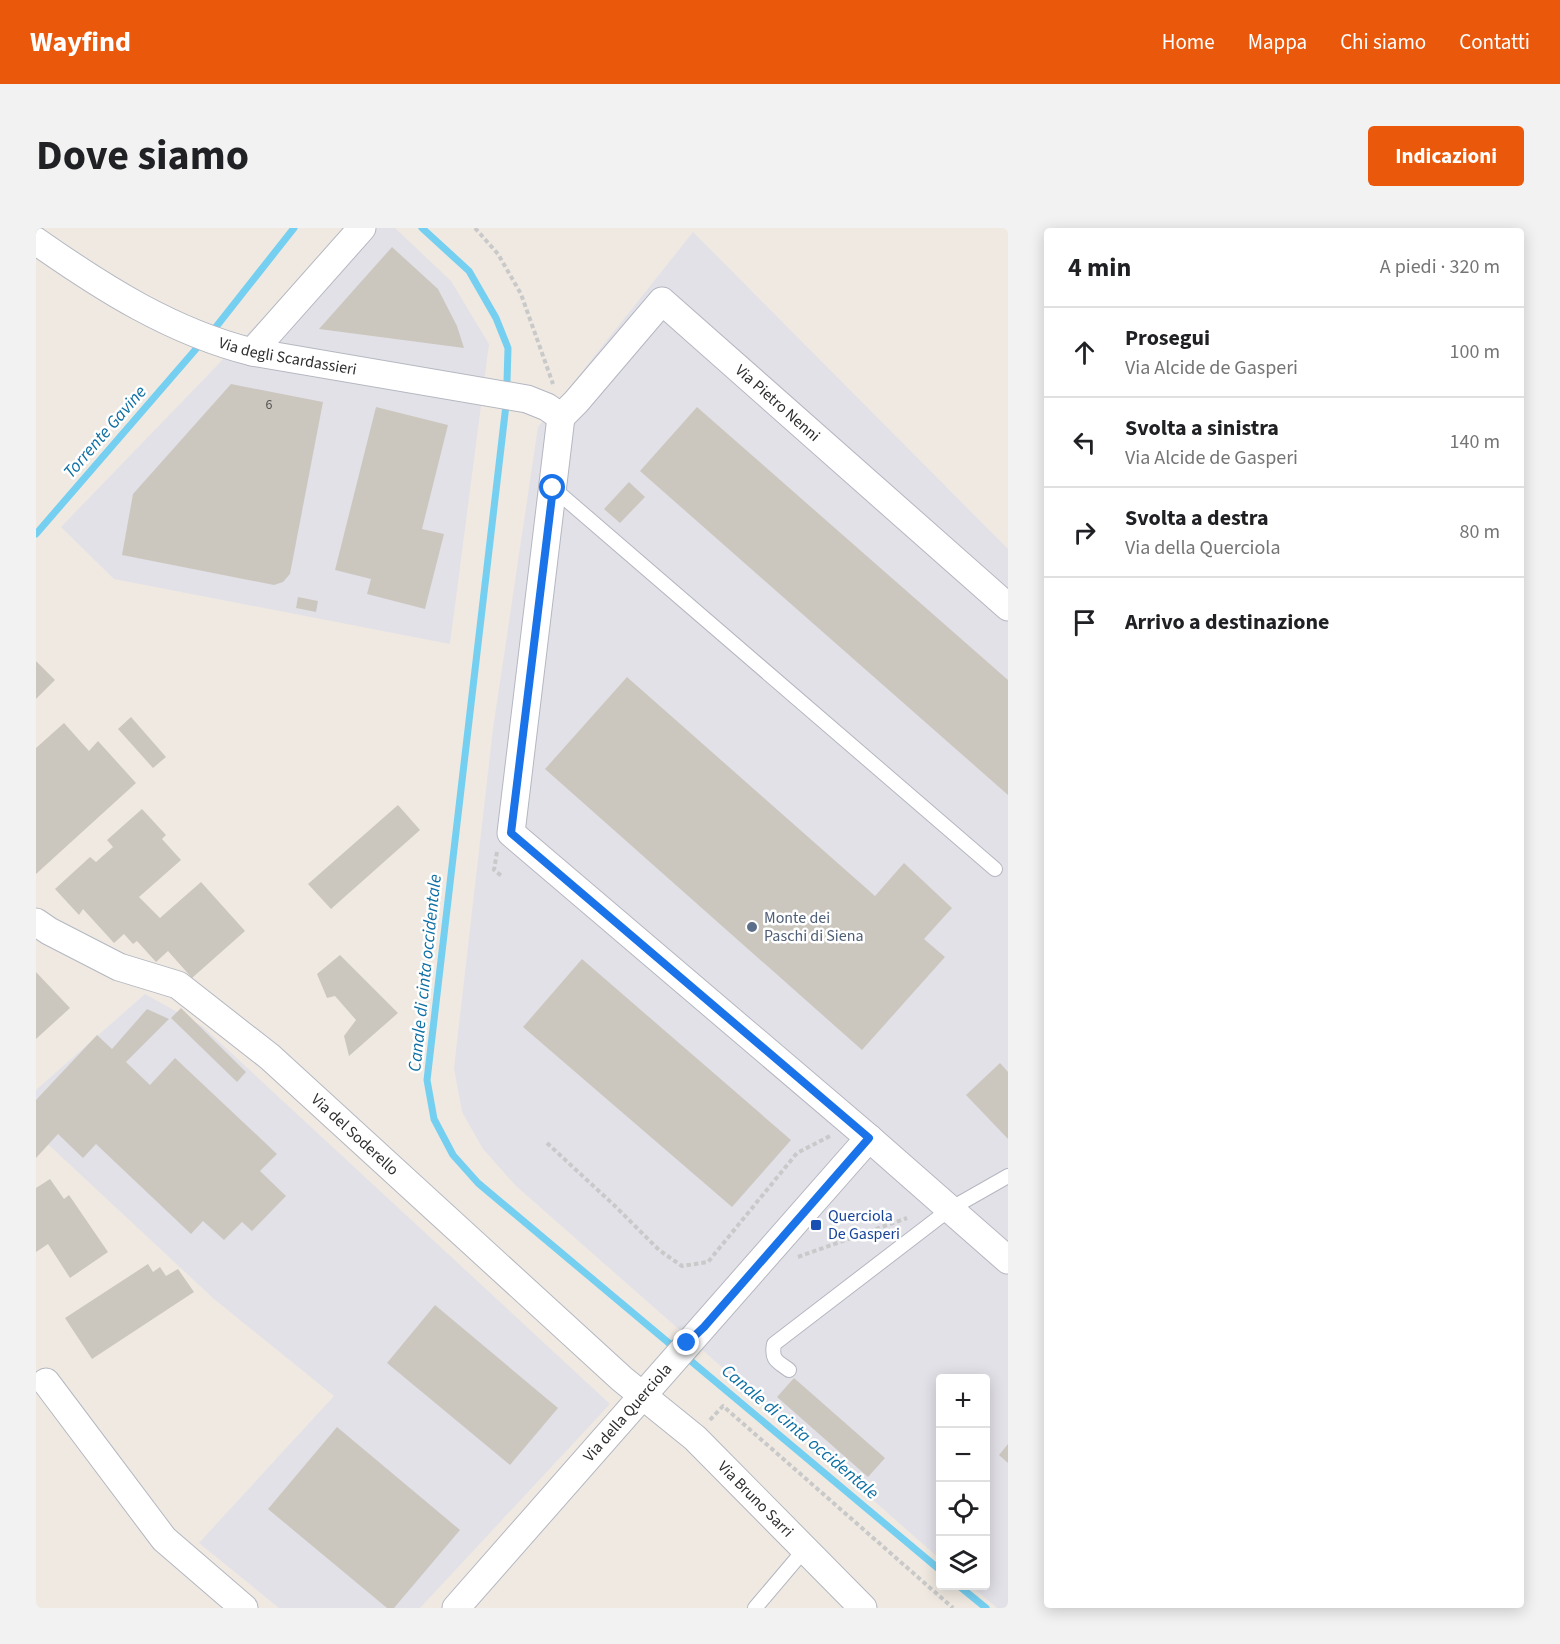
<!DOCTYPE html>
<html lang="it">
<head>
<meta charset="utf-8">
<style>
	body { margin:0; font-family:"Source Sans 3",sans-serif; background:#f2f2f2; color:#202124 }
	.controls { position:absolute; right:18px; bottom:18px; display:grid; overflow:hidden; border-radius:6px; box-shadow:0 3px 15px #0003 }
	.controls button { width:54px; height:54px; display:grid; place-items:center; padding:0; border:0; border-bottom:2px solid #e0e0e0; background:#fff; color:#202124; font:30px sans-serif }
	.stop { position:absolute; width:18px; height:18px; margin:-14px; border:4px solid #1a73e8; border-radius:50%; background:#fff }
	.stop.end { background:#1a73e8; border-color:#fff; box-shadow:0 2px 6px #0008 }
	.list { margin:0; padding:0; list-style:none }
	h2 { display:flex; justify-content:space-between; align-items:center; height:78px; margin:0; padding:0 24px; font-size:26px }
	h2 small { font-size:20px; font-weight:400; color:#757577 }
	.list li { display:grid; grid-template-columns:39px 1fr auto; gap:18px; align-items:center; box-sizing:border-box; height:90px; padding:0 24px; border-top:2px solid #e0e0e0 }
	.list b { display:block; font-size:22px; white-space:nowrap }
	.list p { margin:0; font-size:20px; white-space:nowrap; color:#757577 }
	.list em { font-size:20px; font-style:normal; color:#757577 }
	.icon { flex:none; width:33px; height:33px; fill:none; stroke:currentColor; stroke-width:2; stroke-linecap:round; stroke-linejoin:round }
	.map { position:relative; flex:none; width:972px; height:1380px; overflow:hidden; border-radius:6px }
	header { display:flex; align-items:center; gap:36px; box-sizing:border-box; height:84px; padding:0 30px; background:#ea580c; color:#fff }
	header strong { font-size:28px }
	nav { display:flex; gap:33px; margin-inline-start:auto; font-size:21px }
	.intro { display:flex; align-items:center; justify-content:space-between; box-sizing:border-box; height:144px; padding:0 36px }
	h1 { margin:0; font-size:42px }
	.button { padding:15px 27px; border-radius:6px; background:#ea580c; color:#fff; font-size:21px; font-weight:700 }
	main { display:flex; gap:36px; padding:0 36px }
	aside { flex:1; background:#fff; border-radius:6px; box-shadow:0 3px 15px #0003 }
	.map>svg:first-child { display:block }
	.industrial { fill:#e3e1e8 }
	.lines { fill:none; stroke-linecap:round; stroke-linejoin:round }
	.stream { stroke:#75cff0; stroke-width:7 }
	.building { fill:#cbc7bf }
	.lane-casing { stroke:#b4b7c1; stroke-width:16 }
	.street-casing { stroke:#b4b7c1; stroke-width:29 }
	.path { stroke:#c9c9c9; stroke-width:4; stroke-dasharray:4.5 3; stroke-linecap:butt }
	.lane { stroke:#fff; stroke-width:14 }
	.street { stroke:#fff; stroke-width:27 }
	.route { stroke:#1a73e8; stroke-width:8 }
	.service-dot { fill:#5c6f8a; stroke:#fff; stroke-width:2 }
	.transit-dot { fill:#1a4fb4; stroke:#fff; stroke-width:2 }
	.labels { text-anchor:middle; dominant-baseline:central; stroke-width:5; stroke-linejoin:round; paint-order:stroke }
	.number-label { font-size:14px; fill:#555452 }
	.street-label { font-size:16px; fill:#2e2e2e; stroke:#fff }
	.service-label { font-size:16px; fill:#4e5e75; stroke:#fff; text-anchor:start }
	.transit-label { font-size:16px; fill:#164399; stroke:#fff; text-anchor:start }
	.water-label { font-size:18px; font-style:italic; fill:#0d6fa3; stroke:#fff }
</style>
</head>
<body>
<header>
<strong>Wayfind</strong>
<nav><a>Home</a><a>Mappa</a><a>Chi siamo</a><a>Contatti</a></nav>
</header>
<div class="intro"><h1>Dove siamo</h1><a class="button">Indicazioni</a></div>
<main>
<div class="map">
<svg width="972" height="1380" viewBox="0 0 972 1380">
	<rect width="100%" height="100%" fill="#efe9e1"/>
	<g class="industrial">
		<polygon points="314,0 359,0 415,53 453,116 414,416 78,351 25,299"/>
		<polygon points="657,4 972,321 972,1380 961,1380 935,1358 950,1358 950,1150 904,1150 904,1331 480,958 447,921 426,884 418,840 457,501 502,199"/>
		<polygon points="109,766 166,798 574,1176 384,1380 243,1380 163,1315 298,1168 178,1071 0,905 0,862"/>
	</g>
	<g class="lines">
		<g class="stream">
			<polyline points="386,0 433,43 460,90 472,120 471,154"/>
			<polyline points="176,104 258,0"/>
			<polyline points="470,177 391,852 398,891 417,927 442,955 640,1121"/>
			<polyline points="0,306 160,121"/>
			<polyline points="649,1128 904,1342"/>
			<polyline points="923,1358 950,1380"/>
		</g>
	</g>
	<g class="building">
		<polygon points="356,19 402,61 421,98 428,120 283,101"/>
		<polygon points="195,156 287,174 254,346 247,354 238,357 86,327 97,266"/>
		<polygon points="340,179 412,197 386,301 408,306 389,381 331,366 335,351 299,342"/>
		<polygon points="661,179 972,452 972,567 604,243"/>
		<polygon points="593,254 609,269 584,295 568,281"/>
		<polygon points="262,369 282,373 280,384 260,380"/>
		<polygon points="0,433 19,452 0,471"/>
		<polygon points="591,449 839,668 868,635 916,680 888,711 909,729 826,822 509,541"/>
		<polygon points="95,489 130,529 117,540 82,501"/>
		<polygon points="28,495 53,523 62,513 100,555 0,646 0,520"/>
		<polygon points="362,577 384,602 295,681 272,656"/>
		<polygon points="106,581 130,607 126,611 145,632 103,669 124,690 165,654 209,703 156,750 132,723 120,734 101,713 97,716 88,706 78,715 47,681 43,687 19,661 54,629 60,634 77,619 71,612"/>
		<polygon points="304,727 362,785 313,828 308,808 320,792 299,768 291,770 281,746"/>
		<polygon points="546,731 755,912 696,979 487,799"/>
		<polygon points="0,744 34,780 0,811"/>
		<polygon points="145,780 210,844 201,854 135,790"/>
		<polygon points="111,781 133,791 90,834 114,857 139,830 241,926 224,943 250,968 216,1003 206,994 188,1012 167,993 155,1006 60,916 47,930 22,906 0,930 0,872 61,807 76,821"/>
		<polygon points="964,835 972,844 972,911 930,867"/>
		<polygon points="14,951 28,971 33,967 72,1024 34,1050 12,1016 0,1024 0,960"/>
		<polygon points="112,1036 117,1044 124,1039 130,1048 142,1041 158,1064 56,1131 29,1090"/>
		<polygon points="399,1077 522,1180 474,1237 351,1135"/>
		<polygon points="758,1150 849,1230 832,1249 741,1169"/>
		<polygon points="301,1199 424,1302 358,1380 351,1380 232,1281"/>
		<polygon points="972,1216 972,1235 963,1227"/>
	</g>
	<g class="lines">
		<g class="lane-casing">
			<g id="lane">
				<polyline points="517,260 959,641"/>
				<path d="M753,1142C741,1133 735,1132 738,1116L914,981L972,948"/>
				<polyline points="719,1380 769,1321"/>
			</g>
		</g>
		<g class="street-casing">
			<g id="street">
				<path id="s1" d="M0,13C67,60 136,104 216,124L491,171L511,179L525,189"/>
				<polyline points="216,124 326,0"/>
				<polyline points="525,189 475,605 833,910 972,1032"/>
				<path id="s2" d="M525,189L540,174L626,73L972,379"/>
				<path id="s3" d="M0,694L13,703L83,739L142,757L234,829L586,1151L659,1210L827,1380"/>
				<polyline points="10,1154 128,1311 208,1380"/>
				<path id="s4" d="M420,1380L833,910"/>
			</g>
		</g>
		<g class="path">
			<polyline points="439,0 462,26 485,66 517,156"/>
			<polyline points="461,624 458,642 467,649"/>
			<polyline points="511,915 579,978 623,1022 646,1038 672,1034 761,925 794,908"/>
			<polyline points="762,1029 871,990"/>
			<polyline points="674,1192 687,1178 917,1380"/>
		</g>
		<use href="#lane" class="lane"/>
		<use href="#street" class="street"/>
	</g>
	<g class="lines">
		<polyline class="route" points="517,260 475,605 833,910 668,1099 651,1115"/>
	</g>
	<circle class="service-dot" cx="716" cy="699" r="6"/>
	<rect class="transit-dot" x="774" y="991" width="12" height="12" rx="3"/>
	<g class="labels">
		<g class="number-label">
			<text x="233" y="177">6</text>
		</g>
		<g class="street-label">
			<text stroke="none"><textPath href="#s1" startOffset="280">Via degli Scardassieri</textPath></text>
			<text stroke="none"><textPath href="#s2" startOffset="308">Via Pietro Nenni</textPath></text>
			<text stroke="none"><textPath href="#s3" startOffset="388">Via del Soderello</textPath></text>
			<text stroke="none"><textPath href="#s4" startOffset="260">Via della Querciola</textPath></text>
			<text stroke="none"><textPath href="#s3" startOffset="930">Via Bruno Sarri</textPath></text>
		</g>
		<g class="service-label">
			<text x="728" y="690">Monte dei<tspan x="728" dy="18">Paschi di Siena</tspan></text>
		</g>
		<g class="transit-label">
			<text x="792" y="988">Querciola<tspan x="792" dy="18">De Gasperi</tspan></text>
		</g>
		<g class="water-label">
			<text transform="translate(69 204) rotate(-49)">Torrente Gavine</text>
			<text transform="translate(389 745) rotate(-84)">Canale di cinta occidentale</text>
			<text transform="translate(764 1204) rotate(40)">Canale di cinta occidentale</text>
		</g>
	</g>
</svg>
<div class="controls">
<button>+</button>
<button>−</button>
<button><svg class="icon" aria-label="locate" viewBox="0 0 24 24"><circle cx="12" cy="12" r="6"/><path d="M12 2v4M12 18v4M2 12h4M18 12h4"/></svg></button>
<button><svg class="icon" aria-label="layers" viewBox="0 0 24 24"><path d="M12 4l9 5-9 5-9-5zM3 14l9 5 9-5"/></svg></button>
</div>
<div class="stop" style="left:517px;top:260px"></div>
<div class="stop end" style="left:651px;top:1115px"></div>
</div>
<aside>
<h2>4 min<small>A piedi · 320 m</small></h2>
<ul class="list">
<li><svg class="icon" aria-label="ahead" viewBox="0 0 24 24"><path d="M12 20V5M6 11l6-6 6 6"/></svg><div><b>Prosegui</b><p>Via Alcide de Gasperi</p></div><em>100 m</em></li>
<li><svg class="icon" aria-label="left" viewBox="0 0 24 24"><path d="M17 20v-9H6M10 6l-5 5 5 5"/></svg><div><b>Svolta a sinistra</b><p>Via Alcide de Gasperi</p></div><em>140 m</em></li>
<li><svg class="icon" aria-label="right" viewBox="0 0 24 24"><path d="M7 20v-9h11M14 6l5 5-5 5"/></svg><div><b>Svolta a destra</b><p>Via della Querciola</p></div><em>80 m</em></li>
<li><svg class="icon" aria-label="arrive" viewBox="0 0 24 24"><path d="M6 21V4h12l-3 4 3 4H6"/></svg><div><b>Arrivo a destinazione</b></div></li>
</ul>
</aside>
</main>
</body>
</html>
